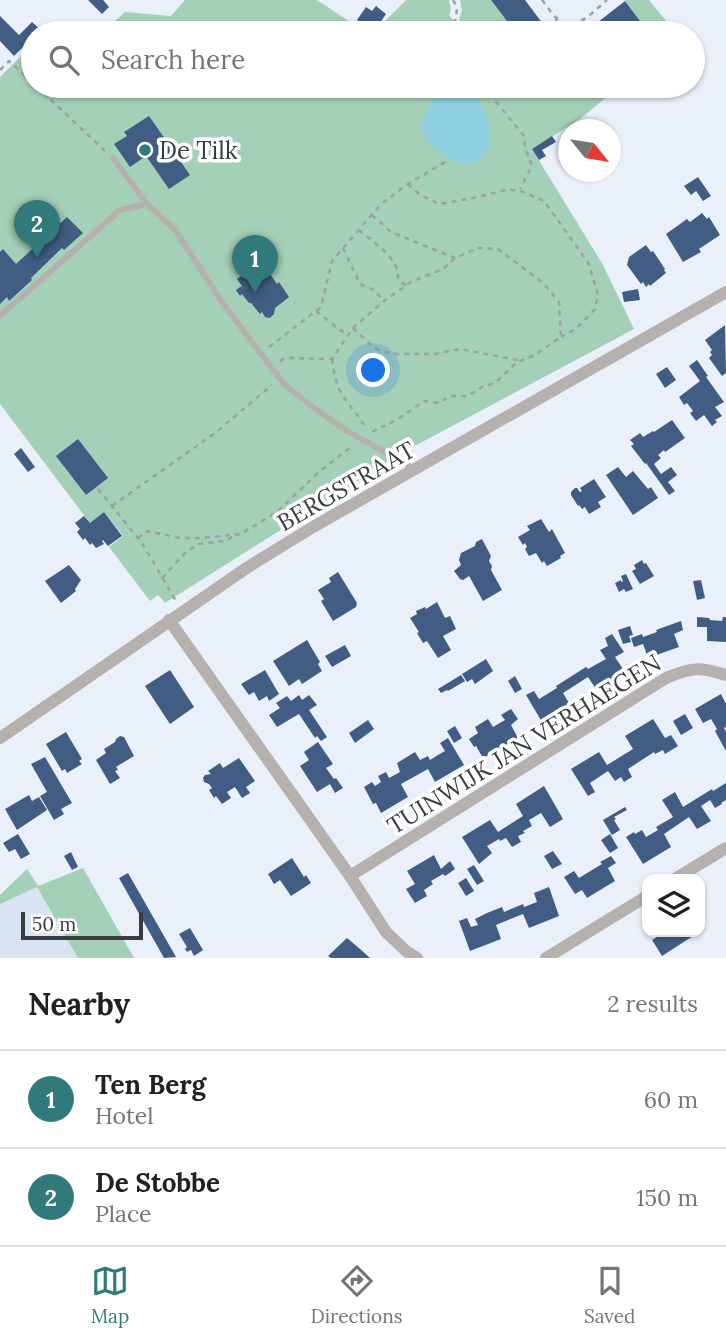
<!DOCTYPE html>
<html lang="en">
<head>
<meta charset="utf-8">
<style>
	body { margin:0; font-family:Lora,serif; background:#f2f2f2; color:#202124 }
	.controls { position:absolute; right:21px; bottom:21px; display:grid; overflow:hidden; border-radius:14px; box-shadow:0 2px 5px #0004 }
	.controls button { width:63px; height:63px; display:grid; place-items:center; padding:0; border:0; border-bottom:2px solid #e0e0e0; background:#fff; color:#202124; font:35px sans-serif }
	.compass { position:absolute; left:558px; top:119px; width:63px; height:63px; border-radius:50%; background:#fff; box-shadow:0 2px 5px #0004; rotate:120deg }
	.scale { position:absolute; left:21px; bottom:18px; width:122px; box-sizing:border-box; padding-left:7px; border:4px solid #3a3d40; border-top:0; font-size:19px; line-height:24px; white-space:nowrap; color:#3a3d40; -webkit-text-stroke:5px #fff; paint-order:stroke }
	.you { position:absolute; left:374px; top:371px; width:24px; height:24px; margin:-18px; border:5px solid #fff; border-radius:50%; background:#1a73e8; box-shadow:0 0 0 10px #1a73e833 }
	.badge { display:grid; place-items:center; width:46px; height:46px; border-radius:50%; background:#307a7b; color:#fff; font-size:23px; font-weight:700 }
	.pin { position:absolute; translate:-50% -58px; filter:drop-shadow(0 2px 4px #0008) }
	.pin::after { content:''; position:absolute; top:37px; width:24px; height:21px; background:inherit; clip-path:polygon(0 0,100% 0,50% 100%) }
	.list { margin:0; padding:0; list-style:none }
	h2 { display:flex; justify-content:space-between; align-items:center; height:91px; margin:0; padding:0 28px; font-size:30px }
	h2 small { font-size:23px; font-weight:400; color:#757577 }
	.list li { display:grid; grid-template-columns:46px 1fr auto; gap:21px; align-items:center; box-sizing:border-box; height:98px; padding:0 28px; border-top:2px solid #e0e0e0 }
	.list b { display:block; font-size:26px; white-space:nowrap }
	.list p { margin:0; font-size:23px; white-space:nowrap; color:#757577 }
	.list em { font-size:23px; font-style:normal; color:#757577 }
	.icon { flex:none; width:38px; height:38px; fill:none; stroke:currentColor; stroke-width:2; stroke-linecap:round; stroke-linejoin:round }
	.map { position:relative; flex:none; width:726px; height:958px; overflow:hidden }
	.search { position:absolute; background:#fff; box-shadow:0 2px 5px #0004; left:21px; right:21px; top:21px; height:77px; display:flex; align-items:center; gap:18px; box-sizing:border-box; padding:0 24px; border-radius:38px; color:#757577; font-size:26px }
	.sheet { height:287px; background:#fff }
	nav { display:flex; justify-content:space-around; align-items:center; box-sizing:border-box; height:98px; border-top:2px solid #e0e0e0; background:#fff; font-size:19px; color:#757577 }
	nav a { display:grid; justify-items:center; gap:4px }
	nav .on { color:#307a7b }
	.map>svg:first-child { display:block }
	.built { fill:#d9e4f3 }
	.green { fill:#a5d0b8 }
	.water { fill:#8ed0df }
	.building { fill:#415d83 }
	.lines { fill:none; stroke-linecap:round; stroke-linejoin:round }
	.path { stroke:#9ca1a8; stroke-width:2.5; stroke-dasharray:5 5; stroke-linecap:butt }
	.service { stroke:#b6b0af; stroke-width:6 }
	.minor { stroke:#b6b0af; stroke-width:12 }
	.poi-dot { fill:#307a7b; stroke:#fff; stroke-width:2.5 }
	.labels { text-anchor:middle; dominant-baseline:central; stroke-width:7; stroke-linejoin:round; paint-order:stroke }
	.poi-label { font-size:24px; fill:#3a3d40; stroke:#fff; text-anchor:start }
	.street-label { font-size:24px; fill:#3a3d40; stroke:#fff }
</style>
</head>
<body>
<div class="map">
<svg width="726" height="958" viewBox="0 0 726 958">
	<rect width="100%" height="100%" fill="#eaf0fa"/>
	<polygon class="built" points="83,868 134,958 0,958 0,895 27,869 38,886"/>
	<g class="green">
		<polygon points="185,0 317,0 367,33 101,33 125,12 171,16"/>
		<polygon points="406,0 449,0 451,10 449,15 458,25 461,22 459,19 462,11 460,0 491,0 516,33 373,33"/>
		<polygon points="626,0 649,0 672,28 667,33 625,33 640,21 625,1"/>
		<polygon points="33,44 33,86 543,86 549,93 559,86 620,86 580,119 532,149 603,265 634,329 409,449 165,603 158,595 150,601 109,547 123,536 104,512 90,523 0,404 0,77"/>
		<polygon points="83,868 134,958 78,958 37,887 0,904 0,895 27,869 38,886"/>
	</g>
	<path class="water" d="M453,86C467,86 481,102 486,113C491,122 490,137 489,147C486,153 481,160 475,162C466,165 456,162 449,158C423,146 413,127 433,102C439,95 444,89 453,86Z"/>
	<g class="building">
		<polygon points="88,0 103,0 109,7 102,14"/>
		<polygon points="491,0 525,0 543,24 531,33 516,33"/>
		<polygon points="625,1 640,21 625,33 587,33 594,28 593,26"/>
		<polygon points="376,6 386,14 374,32 357,20 366,7 372,11"/>
		<polygon points="0,16 19,35 32,22 41,30 37,33 33,33 33,37 14,56 0,41"/>
		<polygon points="149,116 190,175 169,189 146,156 130,167 114,144 127,136 124,132"/>
		<polygon points="552,136 556,142 542,150 546,156 539,160 532,149"/>
		<polygon points="698,177 711,196 703,201 696,191 691,195 684,186"/>
		<polygon points="702,213 707,219 709,217 720,235 699,249 701,252 683,262 666,234 687,219 690,222"/>
		<polygon points="67,217 83,233 64,250 62,248 31,278 32,280 9,301 7,297 0,304 0,252 3,249 16,264"/>
		<polygon points="646,245 651,252 653,251 665,269 664,270 666,273 650,286 649,284 646,287 643,282 641,284 627,265 629,257"/>
		<polygon points="261,261 277,284 279,282 289,297 275,308 274,314 270,318 265,317 262,312 260,314 251,303 249,303 242,294 240,296 236,290 242,286 237,279"/>
		<polygon points="638,289 640,300 624,302 622,292"/>
		<polygon points="725,325 726,373 722,376 709,358 712,355 710,352 712,350 705,340"/>
		<polygon points="697,360 708,376 706,377 724,402 715,407 722,416 715,420 717,422 712,426 704,415 696,421 690,413 693,411 687,403 684,405 679,397 700,381 689,366"/>
		<polygon points="667,367 676,380 665,388 656,374"/>
		<polygon points="672,420 685,438 665,452 664,450 658,455 661,458 654,464 661,474 671,467 677,475 668,482 675,491 669,495 646,463 645,464 631,446 634,444 630,440 640,433 643,437 653,431 654,432"/>
		<polygon points="78,439 108,478 86,495 56,456"/>
		<polygon points="21,448 35,467 28,472 14,454"/>
		<polygon points="618,467 626,477 633,471 648,489 651,487 658,498 633,515 606,475"/>
		<polygon points="594,479 606,497 598,502 601,507 589,514 585,507 582,509 579,505 578,506 571,495 571,492 575,488 577,488 580,492 582,491 580,488"/>
		<polygon points="104,512 122,536 108,546 103,540 102,541 104,544 96,548 92,543 90,545 85,538 83,540 77,532 80,529 75,523 84,516 90,523"/>
		<polygon points="541,519 549,532 552,529 565,553 560,556 561,558 547,566 544,561 542,563 536,553 529,556 525,549 527,547 525,543 523,545 518,537 530,530 527,526"/>
		<polygon points="482,539 491,556 489,561 492,566 491,570 502,590 483,601 469,576 463,580 460,579 454,571 461,565 459,560 461,553 475,546 476,542"/>
		<polygon points="642,560 644,564 646,563 654,576 640,584 632,571 636,569 634,565"/>
		<polygon points="69,565 81,580 75,589 76,591 61,603 45,581"/>
		<polygon points="338,572 357,603 356,607 333,621 321,601 324,599 318,590 331,582 329,578"/>
		<polygon points="626,574 633,589 626,592 624,589 619,592 615,583 621,580 621,582 623,581 621,576"/>
		<polygon points="701,580 705,598 697,600 693,581"/>
		<polygon points="437,602 445,618 450,616 456,629 443,636 451,650 438,658 427,641 423,643 417,633 419,632 410,618 417,614 416,611 425,607 426,609"/>
		<polygon points="697,617 709,618 710,620 722,621 723,617 726,617 726,642 707,641 707,627 697,627"/>
		<polygon points="681,621 683,630 674,634 679,647 648,658 643,644 634,647 631,638 642,634 643,637 657,632 656,630"/>
		<polygon points="630,626 633,635 629,636 631,642 623,644 618,630"/>
		<polygon points="612,634 624,652 615,657 625,672 596,689 588,677 563,693 570,705 542,722 526,695 534,691 539,699 557,688 556,686 586,667 588,669 606,659 600,650 608,646 605,638"/>
		<polygon points="307,640 320,662 318,664 322,671 302,684 299,679 289,686 273,661"/>
		<polygon points="345,645 351,656 332,667 325,656"/>
		<polygon points="486,659 493,671 475,684 472,679 467,682 462,674"/>
		<polygon points="170,670 194,707 170,724 145,686"/>
		<polygon points="265,670 279,694 269,701 267,696 259,701 254,692 249,695 241,684"/>
		<polygon points="461,675 465,681 448,691 447,690 441,693 438,689"/>
		<polygon points="515,676 522,689 515,693 508,681"/>
		<polygon points="721,694 726,704 726,727 724,728 726,732 726,751 715,731 717,729 711,719 703,723 695,709"/>
		<polygon points="299,695 302,700 309,695 317,705 309,710 327,737 321,741 317,736 315,738 299,714 277,727 269,715 280,708 276,703 287,696 291,701"/>
		<polygon points="511,709 518,719 511,725 518,738 483,758 476,746 474,747 469,739 478,733 475,727 488,719 493,727 505,720 501,715"/>
		<polygon points="685,714 693,728 681,735 673,721"/>
		<polygon points="653,719 665,738 671,735 678,746 665,754 663,750 655,754 654,752 628,769 632,777 624,782 621,777 615,781 608,771 590,783 595,792 588,796 571,769 599,752 607,765 633,749 625,736"/>
		<polygon points="368,720 374,729 355,743 349,733"/>
		<polygon points="455,726 462,738 454,743 447,731"/>
		<polygon points="66,732 82,759 79,761 82,764 67,773 65,769 62,771 46,744"/>
		<polygon points="120,736 124,737 134,756 116,767 118,770 115,771 120,778 110,784 96,760 106,753 104,749 115,742 116,739"/>
		<polygon points="448,738 464,765 435,782 428,769 401,784 408,797 381,813 376,803 373,804 364,787 372,782 375,786 381,782 378,776 386,772 389,778 400,772 397,763 415,752 420,760 428,756 430,760 438,755 445,751 440,743"/>
		<polygon points="318,742 333,764 326,768 334,779 336,778 343,788 335,793 330,784 317,792 300,766 309,760 304,752"/>
		<polygon points="45,757 72,803 61,809 64,814 54,820 40,796 47,792 31,764"/>
		<polygon points="239,758 255,781 246,787 250,793 242,798 235,787 227,792 231,798 222,804 216,796 214,798 209,790 212,788 209,784 204,782 203,778 205,775 211,774 208,771 220,763 223,768"/>
		<polygon points="726,783 726,800 721,803 722,804 715,808 710,800 701,806 711,821 697,829 689,817 664,834 671,847 643,864 626,837 634,832 635,834 642,830 646,837 658,830 656,827 673,817 662,800 675,792 683,807 712,789 713,791"/>
		<polygon points="544,786 563,819 550,827 541,813 529,820 532,826 523,831 525,833 518,836 521,842 512,847 506,838 500,841 499,839 487,846 492,853 479,864 462,837 490,820 498,832 523,816 516,804"/>
		<polygon points="29,795 32,801 39,797 47,810 17,830 5,809"/>
		<polygon points="625,807 627,810 614,817 616,819 614,820 620,830 612,835 603,820"/>
		<polygon points="18,834 30,854 21,859 15,849 9,852 3,843"/>
		<polygon points="610,834 618,848 610,853 601,840"/>
		<polygon points="553,851 562,864 552,869 544,856"/>
		<polygon points="71,852 78,867 72,870 64,856"/>
		<polygon points="434,855 441,869 450,861 455,869 445,876 443,874 431,881 433,884 424,890 427,896 415,903 406,889 415,884 407,871"/>
		<polygon points="611,856 616,863 608,868 615,881 587,898 582,890 575,894 564,877 574,871 579,878 602,864 600,862"/>
		<polygon points="292,858 304,877 306,875 311,883 291,896 280,880 274,884 268,874"/>
		<polygon points="474,865 484,881 477,885 467,869"/>
		<polygon points="128,873 176,957 164,958 119,878"/>
		<polygon points="466,878 474,891 466,896 458,883"/>
		<polygon points="549,887 559,916 529,928 523,914 496,925 501,939 470,951 459,921 467,918 471,927 478,925 475,919 487,913 502,907 504,912 523,904 524,907 537,902 534,893"/>
		<polygon points="190,928 203,950 194,956 191,950 187,952 185,949 187,947 179,934"/>
		<polygon points="665,932 690,932 693,936 662,956 652,940"/>
		<polygon points="347,938 360,949 370,958 331,958 328,956"/>
	</g>
	<g class="lines">
		<g class="path">
			<path d="M453,0C463,15 448,19 460,33"/>
			<path d="M542,0C548,7 554,18 562,22C577,31 596,9 607,0"/>
			<polyline points="556,17 557,25 556,33"/>
			<polyline points="565,33 575,25"/>
			<polyline points="0,70 9,61 33,83"/>
			<polyline points="36,86 105,151"/>
			<polyline points="483,86 524,136 525,148 532,166 520,189"/>
			<polyline points="408,184 419,194 439,204 468,199 506,190 519,190 544,201 589,264 598,295 595,309 583,322 574,330 561,337"/>
			<polyline points="372,215 391,232 455,258"/>
			<path d="M359,230C373,242 400,258 398,279L406,286"/>
			<polyline points="343,248 360,284 374,290 384,301"/>
			<polyline points="316,311 348,336"/>
			<polyline points="353,328 372,346 381,351 397,354 436,354 460,349 518,360"/>
			<polyline points="269,347 321,307 332,261 381,204 408,184 450,159"/>
			<path d="M332,359C334,370 335,382 341,393C348,405 358,414 365,427"/>
			<polyline points="280,361 285,358 332,359 353,328 384,301 411,282 443,269 455,258 478,248 498,249 543,283 559,302 561,337 533,356 517,362 495,383 482,387 468,396 450,396 439,403 424,401 398,419 372,432"/>
			<polyline points="98,489 142,543 176,601"/>
			<polyline points="112,506 215,433 272,385"/>
			<polyline points="138,538 147,531 180,538 201,538 241,534 278,511 319,472 352,446"/>
			<polyline points="162,578 187,551 199,544 223,541 238,535"/>
		</g>
		<g class="service">
			<polyline points="113,158 147,204 175,230 224,305 284,384 314,408 347,431 413,468"/>
			<polyline points="0,316 120,210 147,204"/>
		</g>
		<g class="minor">
			<polyline points="169,620 350,876 386,932 406,951 417,958"/>
			<polyline points="0,738 248,567 313,527 726,292"/>
			<path d="M350,876L666,678C692,667 699,667 726,675"/>
			<polyline points="675,879 726,848"/>
			<polyline points="546,958 647,896"/>
		</g>
	</g>
	<circle class="poi-dot" cx="145" cy="150" r="7"/>
	<g class="labels">
		<g class="poi-label">
			<text x="159" y="150">De Tilk</text>
		</g>
		<g class="street-label">
			<text transform="translate(346 486) rotate(-30)">BERGSTRAAT</text>
			<text transform="translate(524 744) rotate(-32)">TUINWIJK JAN VERHAEGEN</text>
		</g>
	</g>
</svg>
<div class="controls">
<button><svg class="icon" aria-label="layers" viewBox="0 0 24 24"><path d="M12 4l9 5-9 5-9-5zM3 14l9 5 9-5"/></svg></button>
</div>
<svg class="compass" viewBox="-18 -18 36 36"><path d="M0-13l5 13h-10z" fill="#e53935"/><path d="M0 13l5-13h-10z" fill="#757577"/></svg>
<div class="scale">50 m</div>
<div class="you"></div>
<div class="pin badge" style="left:255px;top:293px">1</div>
<div class="pin badge" style="left:37px;top:258px">2</div>
<div class="search"><svg class="icon" aria-label="search" viewBox="0 0 24 24"><circle cx="10" cy="10" r="6"/><path d="M15 15l6 6"/></svg>Search here</div>
</div>
<section class="sheet">
<h2>Nearby<small>2 results</small></h2>
<ul class="list">
<li><span class="badge">1</span><div><b>Ten Berg</b><p>Hotel</p></div><em>60 m</em></li>
<li><span class="badge">2</span><div><b>De Stobbe</b><p>Place</p></div><em>150 m</em></li>
</ul>
</section>
<nav>
<a class="on"><svg class="icon" aria-label="map" viewBox="0 0 24 24"><path d="M3 6l6-2 6 2 6-2v14l-6 2-6-2-6 2zM9 4v14M15 6v14"/></svg>Map</a>
<a><svg class="icon" aria-label="directions" viewBox="0 0 24 24"><path d="M12 3l9 9-9 9-9-9zM9 14v-3h6M13 9l2 2-2 2"/></svg>Directions</a>
<a><svg class="icon" aria-label="saved" viewBox="0 0 24 24"><path d="M7 4h10v16l-5-4-5 4z"/></svg>Saved</a>
</nav>
</body>
</html>
